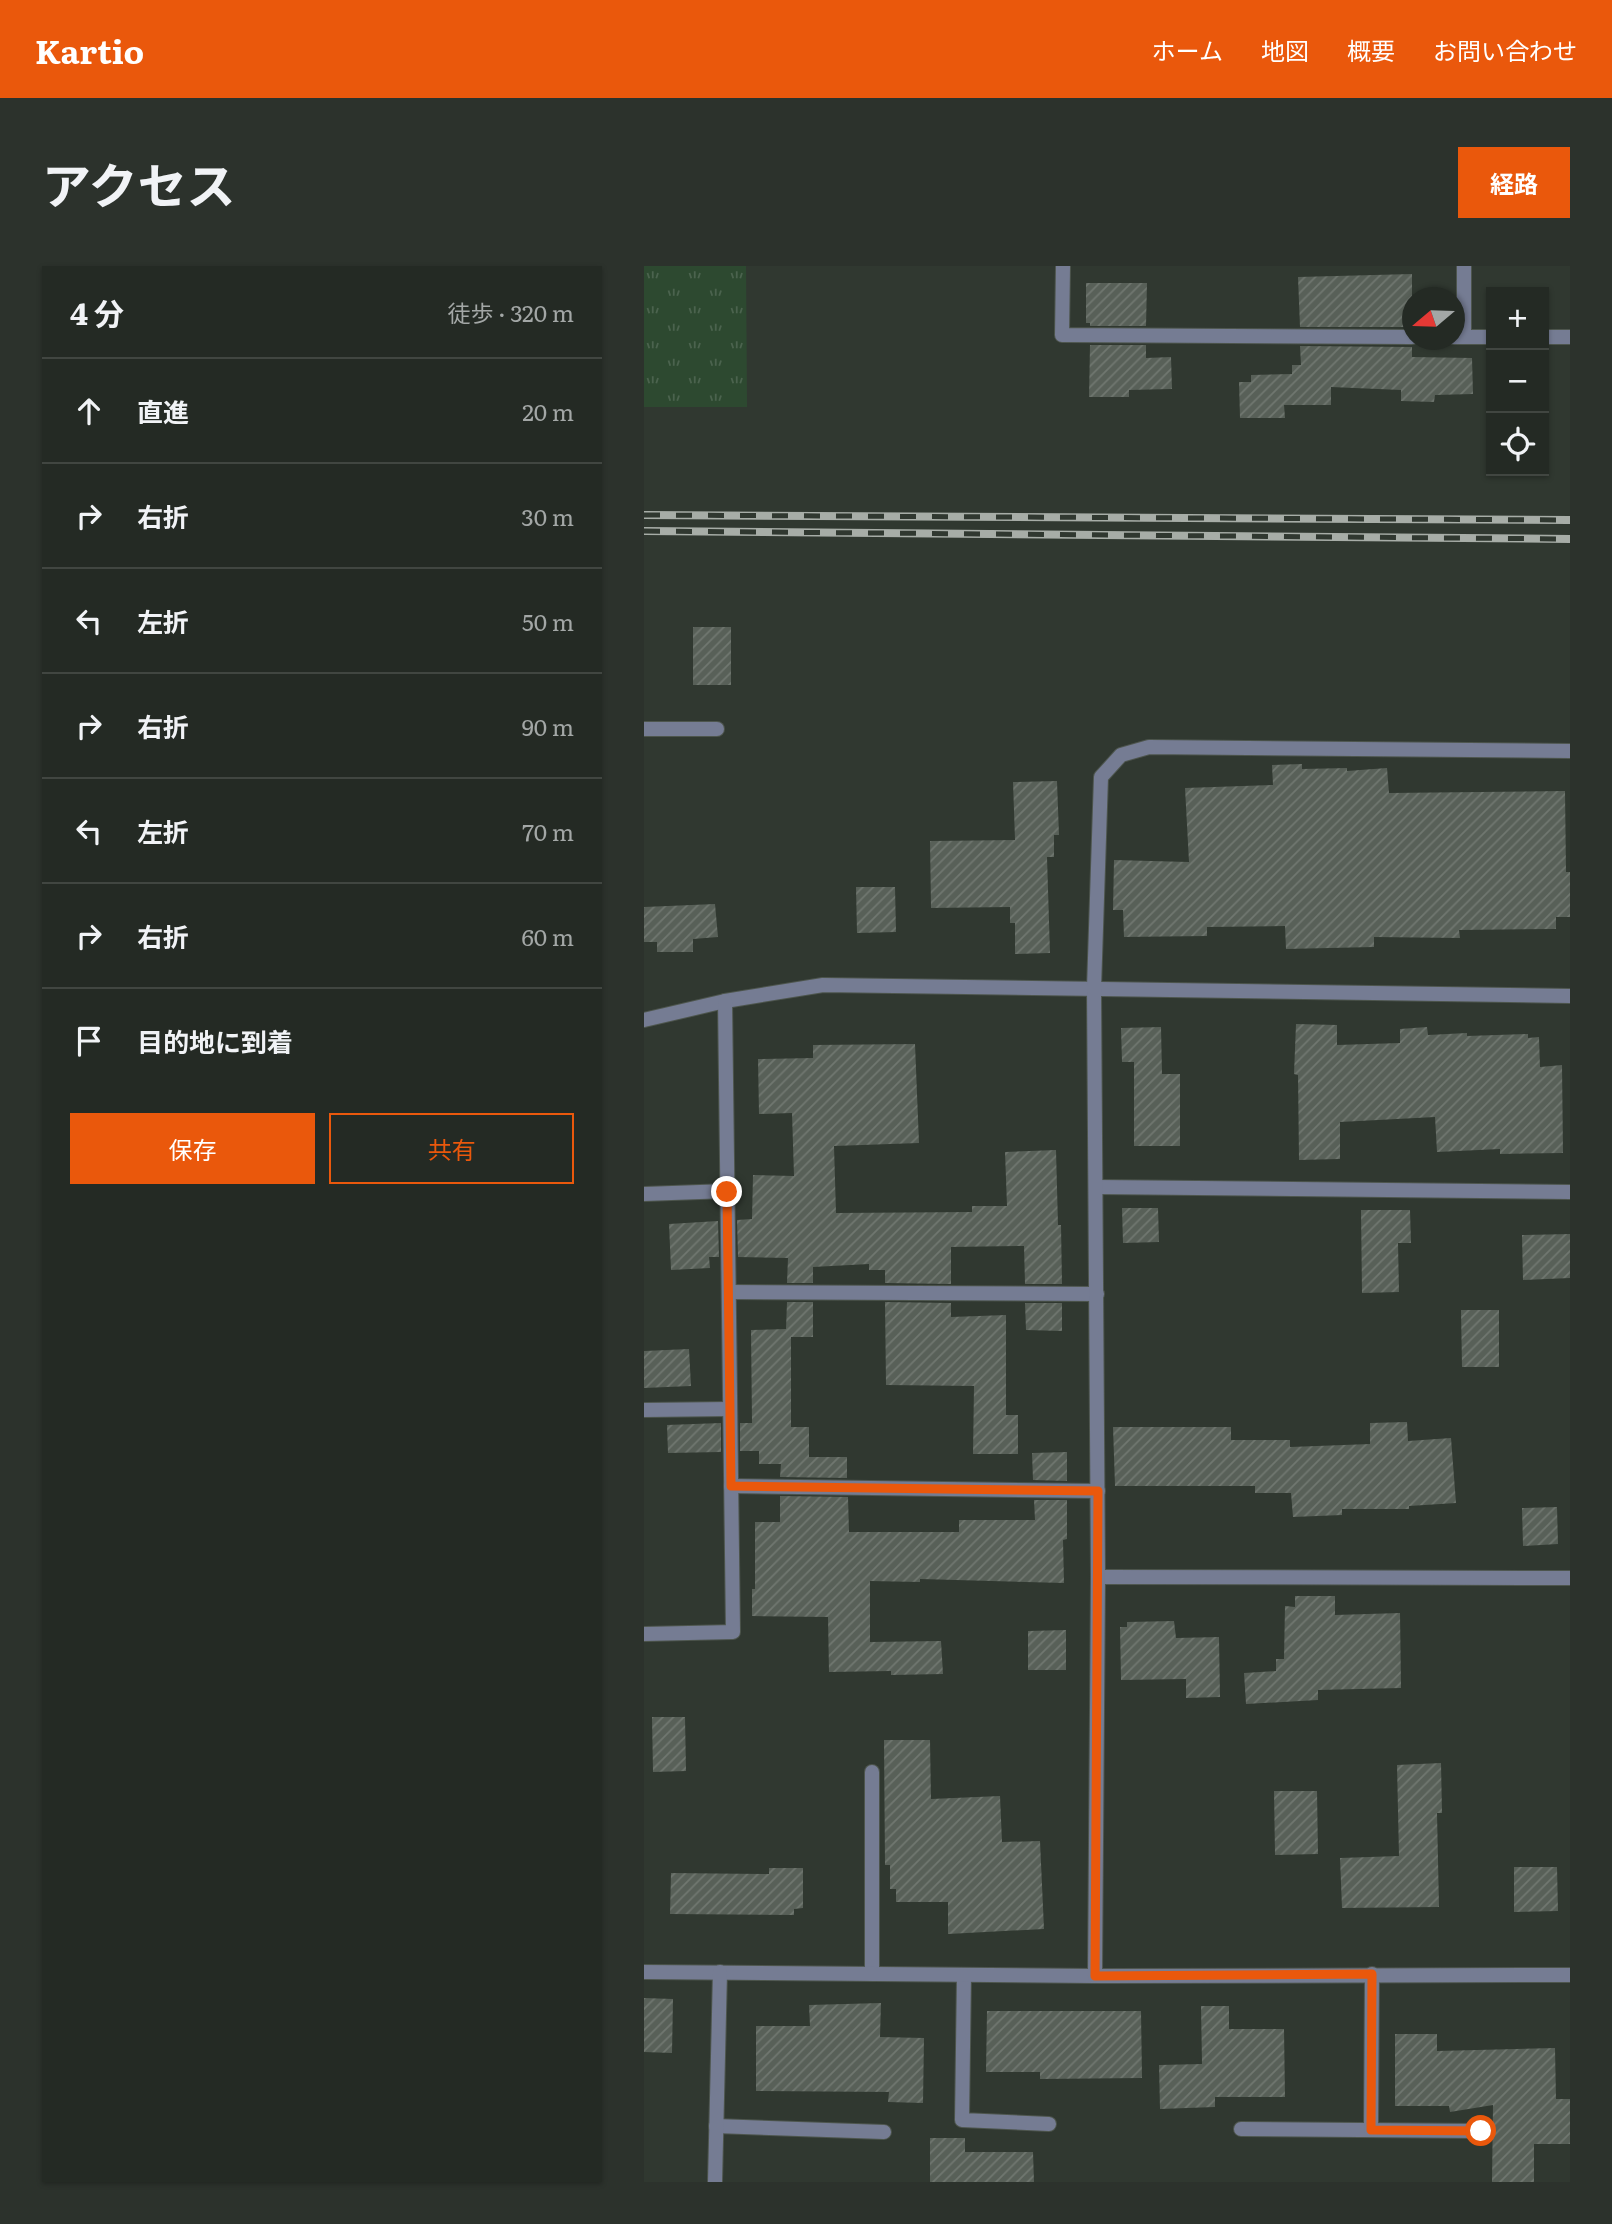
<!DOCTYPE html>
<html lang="ja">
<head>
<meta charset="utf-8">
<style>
	body { margin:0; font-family:Literata,"Noto Sans JP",serif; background:#2c322c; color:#f1f3f6 }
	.controls { position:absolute; right:21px; top:21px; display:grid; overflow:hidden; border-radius:0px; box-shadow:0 2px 5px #0004 }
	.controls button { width:63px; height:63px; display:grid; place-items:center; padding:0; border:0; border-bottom:2px solid #414641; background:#242a24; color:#f1f3f6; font:35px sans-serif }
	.compass { position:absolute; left:758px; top:21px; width:63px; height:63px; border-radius:50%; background:#242a24; box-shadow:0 2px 5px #0004; rotate:251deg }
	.stop { position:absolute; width:21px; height:21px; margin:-16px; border:5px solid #ea580c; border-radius:50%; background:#fff }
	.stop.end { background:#ea580c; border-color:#fff; box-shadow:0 2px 7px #0008 }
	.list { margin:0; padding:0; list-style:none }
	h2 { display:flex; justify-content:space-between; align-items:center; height:91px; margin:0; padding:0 28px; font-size:30px }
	h2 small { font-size:23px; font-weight:400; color:#a3a7a6 }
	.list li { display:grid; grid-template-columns:46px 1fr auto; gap:21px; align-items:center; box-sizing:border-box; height:105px; padding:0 28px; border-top:2px solid #414641 }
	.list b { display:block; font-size:26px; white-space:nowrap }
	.list em { font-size:23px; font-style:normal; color:#a3a7a6 }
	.actions { display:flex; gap:14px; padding:21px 28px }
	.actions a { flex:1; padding:16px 0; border:2px solid #ea580c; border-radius:0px; text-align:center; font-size:24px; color:#ea580c }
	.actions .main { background:#ea580c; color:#fff }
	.icon { flex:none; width:38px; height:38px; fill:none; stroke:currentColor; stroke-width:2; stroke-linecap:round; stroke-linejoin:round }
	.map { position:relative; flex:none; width:926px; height:1916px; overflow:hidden; border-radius:0px }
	header { display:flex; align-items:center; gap:42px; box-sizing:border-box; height:98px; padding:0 35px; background:#ea580c; color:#fff }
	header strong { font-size:33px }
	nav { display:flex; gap:38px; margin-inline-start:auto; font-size:24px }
	.intro { display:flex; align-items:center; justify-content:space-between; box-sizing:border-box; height:168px; padding:0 42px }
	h1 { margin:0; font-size:49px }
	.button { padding:18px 32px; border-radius:0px; background:#ea580c; color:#fff; font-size:24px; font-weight:700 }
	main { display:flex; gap:42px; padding:0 42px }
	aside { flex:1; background:#242a24; border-radius:0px; box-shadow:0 2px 5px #0004 }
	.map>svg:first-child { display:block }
	.grass { fill:url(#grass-tufts) }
	.building { fill:url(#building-hatch) }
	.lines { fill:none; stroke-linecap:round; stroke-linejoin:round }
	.service-casing { stroke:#4d554d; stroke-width:16 }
	.minor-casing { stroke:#4d554d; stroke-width:16 }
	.service { stroke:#757c93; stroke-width:14 }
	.minor { stroke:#757c93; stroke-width:14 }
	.rail-casing { stroke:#a7ada7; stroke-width:8 }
	.rail { stroke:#303830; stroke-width:5; stroke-dasharray:16; stroke-linecap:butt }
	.route { stroke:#ea580c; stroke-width:9 }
</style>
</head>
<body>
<header>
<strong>Kartio</strong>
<nav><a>ホーム</a><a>地図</a><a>概要</a><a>お問い合わせ</a></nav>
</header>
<div class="intro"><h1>アクセス</h1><a class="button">経路</a></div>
<main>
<aside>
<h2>4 分<small>徒歩 · 320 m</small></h2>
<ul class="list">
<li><svg class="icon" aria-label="ahead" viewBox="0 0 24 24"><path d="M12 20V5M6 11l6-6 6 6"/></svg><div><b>直進</b></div><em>20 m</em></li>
<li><svg class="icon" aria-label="right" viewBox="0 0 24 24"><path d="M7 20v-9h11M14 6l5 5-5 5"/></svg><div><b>右折</b></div><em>30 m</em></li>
<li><svg class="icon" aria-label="left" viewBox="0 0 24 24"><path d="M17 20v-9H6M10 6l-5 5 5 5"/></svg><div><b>左折</b></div><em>50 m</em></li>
<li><svg class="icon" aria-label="right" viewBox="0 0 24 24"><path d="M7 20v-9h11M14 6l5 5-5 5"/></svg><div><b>右折</b></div><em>90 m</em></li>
<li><svg class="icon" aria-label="left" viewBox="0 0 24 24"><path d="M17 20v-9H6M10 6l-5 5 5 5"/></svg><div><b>左折</b></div><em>70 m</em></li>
<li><svg class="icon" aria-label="right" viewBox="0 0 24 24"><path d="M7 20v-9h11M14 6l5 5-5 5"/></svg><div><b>右折</b></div><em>60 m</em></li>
<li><svg class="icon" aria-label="arrive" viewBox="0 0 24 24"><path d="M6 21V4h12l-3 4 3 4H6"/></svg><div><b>目的地に到着</b></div></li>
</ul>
<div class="actions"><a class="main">保存</a><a>共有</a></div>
</aside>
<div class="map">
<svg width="926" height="1916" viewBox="0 0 926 1916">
	<defs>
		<pattern id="grass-tufts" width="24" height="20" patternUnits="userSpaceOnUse" patternTransform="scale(1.75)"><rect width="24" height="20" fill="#2d4930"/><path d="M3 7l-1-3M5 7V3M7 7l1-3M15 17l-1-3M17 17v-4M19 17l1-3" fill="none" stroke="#4b634e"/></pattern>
		<pattern id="building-hatch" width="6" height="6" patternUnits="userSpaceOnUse" patternTransform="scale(1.75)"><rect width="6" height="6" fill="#586058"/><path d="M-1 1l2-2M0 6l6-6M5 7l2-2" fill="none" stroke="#707770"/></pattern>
	</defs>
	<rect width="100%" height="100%" fill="#303830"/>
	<polygon class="grass" points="0,0 102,0 103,141 0,141"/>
	<g class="building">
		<polygon points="768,8 768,61 656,61 654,11"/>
		<polygon points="442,17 503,17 502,60 446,60 446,57 442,57"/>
		<polygon points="446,79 502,79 502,92 527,91 528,123 485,124 485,131 445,131"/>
		<polygon points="656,80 768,81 768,91 828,92 829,128 791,129 790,136 757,135 757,124 687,121 687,139 640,139 641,152 596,152 595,116 607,116 607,109 648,108 648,99 657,99"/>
		<rect x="49" y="361" width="38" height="58"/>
		<polygon points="658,498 658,503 703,502 703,505 743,502 745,527 921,525 922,606 926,606 926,651 912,651 912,663 815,664 816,672 730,671 730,681 642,683 641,660 563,661 563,670 480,671 479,644 469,644 470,594 545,596 541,522 629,519 628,499"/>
		<polygon points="413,515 415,569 410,569 410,591 403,591 406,687 371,688 371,657 366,657 366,641 287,642 286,575 371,574 369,516"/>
		<polygon points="212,621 251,621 252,666 213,667"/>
		<polygon points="71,638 74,671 49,673 49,686 13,686 13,676 0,676 0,641"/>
		<polygon points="652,758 693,759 693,779 756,777 756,763 783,761 784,769 823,767 823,770 884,768 884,772 895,771 896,801 918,799 919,887 856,888 856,883 793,886 791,851 696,856 696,893 655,894 654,809 650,808"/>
		<polygon points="517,761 518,808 536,808 536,880 490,880 490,796 478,796 477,762"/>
		<polygon points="271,778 275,877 190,880 192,947 328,946 328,940 363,940 361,886 412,884 414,959 417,959 418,1018 381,1018 380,980 307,981 307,1018 241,1017 241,1004 225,1004 225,998 169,1001 169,1017 143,1017 144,992 94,991 93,954 108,953 109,909 150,910 148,847 115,848 114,793 169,792 169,779"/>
		<polygon points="478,942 514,942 515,976 479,977"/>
		<polygon points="717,944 766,944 767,977 754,977 755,1026 718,1027"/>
		<polygon points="74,955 75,991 65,991 66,1002 27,1004 25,958"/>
		<polygon points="926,968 926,1012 879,1014 878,969"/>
		<polygon points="143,1036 169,1036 169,1071 147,1071 147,1161 165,1161 165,1191 203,1191 203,1212 136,1211 137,1198 115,1198 115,1185 96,1185 96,1157 108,1157 107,1064 142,1063"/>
		<polygon points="241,1036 307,1037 307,1051 362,1049 362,1149 374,1149 374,1188 329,1188 330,1120 242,1119"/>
		<polygon points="381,1037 418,1037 418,1065 382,1064"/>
		<polygon points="817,1044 855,1044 855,1101 818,1101"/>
		<polygon points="45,1083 47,1120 0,1122 0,1085"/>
		<polygon points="763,1156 764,1175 807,1172 812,1237 765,1240 765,1243 698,1243 698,1249 649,1251 647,1227 611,1227 611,1220 471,1220 469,1161 587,1161 587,1174 646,1174 646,1181 726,1178 726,1157"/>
		<polygon points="77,1157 77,1186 24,1187 23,1159"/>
		<polygon points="423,1186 423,1215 389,1214 388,1187"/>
		<polygon points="136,1230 204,1231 205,1266 315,1266 315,1254 391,1254 390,1234 423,1234 423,1273 419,1274 420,1317 276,1313 276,1316 226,1315 226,1376 297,1375 299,1408 247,1409 247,1405 185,1406 184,1351 108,1350 108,1323 111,1323 111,1256 136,1256"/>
		<polygon points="913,1241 914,1278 879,1280 878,1242"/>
		<polygon points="651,1330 691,1330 691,1349 756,1347 757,1422 674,1424 674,1434 602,1438 600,1407 632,1405 632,1393 640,1393 641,1340 651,1341"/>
		<polygon points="530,1355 532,1372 575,1371 576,1431 542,1432 542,1413 477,1414 476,1361 483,1361 483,1356"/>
		<polygon points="422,1364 422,1404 384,1404 384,1365"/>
		<polygon points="8,1451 41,1451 42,1505 9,1506"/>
		<polygon points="240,1474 286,1474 287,1533 356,1530 358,1576 396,1575 400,1663 304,1668 304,1636 252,1636 252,1623 246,1623 246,1599 241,1599"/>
		<polygon points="797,1497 798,1547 793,1547 795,1641 698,1642 696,1592 755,1590 753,1499"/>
		<polygon points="630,1525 673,1525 674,1588 631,1589"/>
		<polygon points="870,1601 913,1601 914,1645 870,1646"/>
		<polygon points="125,1602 159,1602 159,1642 150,1643 150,1649 26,1648 27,1607 125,1608"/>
		<polygon points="0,1732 29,1733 28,1787 0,1786"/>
		<polygon points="237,1737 236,1771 280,1772 279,1837 244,1836 245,1826 112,1825 112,1760 166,1760 165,1739"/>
		<polygon points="557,1740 585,1740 585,1763 640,1763 641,1831 571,1831 571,1841 516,1843 515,1799 558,1798"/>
		<polygon points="343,1745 497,1745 498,1812 396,1813 396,1806 342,1806"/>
		<polygon points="751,1768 793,1768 793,1785 911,1782 912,1833 926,1833 926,1878 890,1878 890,1916 848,1916 849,1839 806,1846 805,1840 751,1840"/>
		<polygon points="286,1872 321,1872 321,1886 389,1886 390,1916 286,1916"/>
	</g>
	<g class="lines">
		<g class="service-casing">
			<g id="service">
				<polyline points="0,928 84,925"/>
				<polyline points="0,1144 86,1143"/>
				<polyline points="228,1708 228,1506"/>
				<polyline points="320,1709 318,1854 405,1858"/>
				<polyline points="72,1860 240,1866"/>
				<polyline points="597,1863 837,1865"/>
				<polyline points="727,1864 728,1708"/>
			</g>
		</g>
		<g class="minor-casing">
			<g id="minor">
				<polyline points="419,0 418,69 768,71"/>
				<polyline points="820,0 820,71"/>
				<polyline points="810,71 847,71"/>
				<polyline points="900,71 926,71"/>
				<polyline points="0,463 73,463"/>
				<polyline points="0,754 81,735 179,719 926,730"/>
				<polyline points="452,921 926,926"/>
				<polyline points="85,1026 453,1028"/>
				<polyline points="87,1220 454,1225"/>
				<polyline points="454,1311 926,1312"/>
				<polyline points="0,1368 89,1366 81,735"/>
				<polyline points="0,1706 451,1710 926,1709"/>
				<polyline points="451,1710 454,1311 450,722 457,511 477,489 505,481 926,485"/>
				<polyline points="71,1916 76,1706"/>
			</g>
		</g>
		<use href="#service" class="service"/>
		<use href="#minor" class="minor"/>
		<g class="rail-casing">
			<g id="rail">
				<polyline points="0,249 926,254"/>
				<polyline points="0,265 926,273"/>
			</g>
		</g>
		<use href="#rail" class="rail"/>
	</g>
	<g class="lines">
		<polyline class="route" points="83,926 87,1220 454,1225 451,1710 728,1708 727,1864 837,1865"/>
	</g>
</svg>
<div class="controls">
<button>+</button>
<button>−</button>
<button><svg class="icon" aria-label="locate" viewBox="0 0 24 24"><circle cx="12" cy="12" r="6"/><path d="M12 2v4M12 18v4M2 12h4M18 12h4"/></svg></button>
</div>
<svg class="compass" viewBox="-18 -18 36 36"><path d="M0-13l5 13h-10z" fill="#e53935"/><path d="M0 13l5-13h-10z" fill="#a3a7a6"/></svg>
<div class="stop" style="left:837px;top:1865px"></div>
<div class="stop end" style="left:83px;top:926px"></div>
</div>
</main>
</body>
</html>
